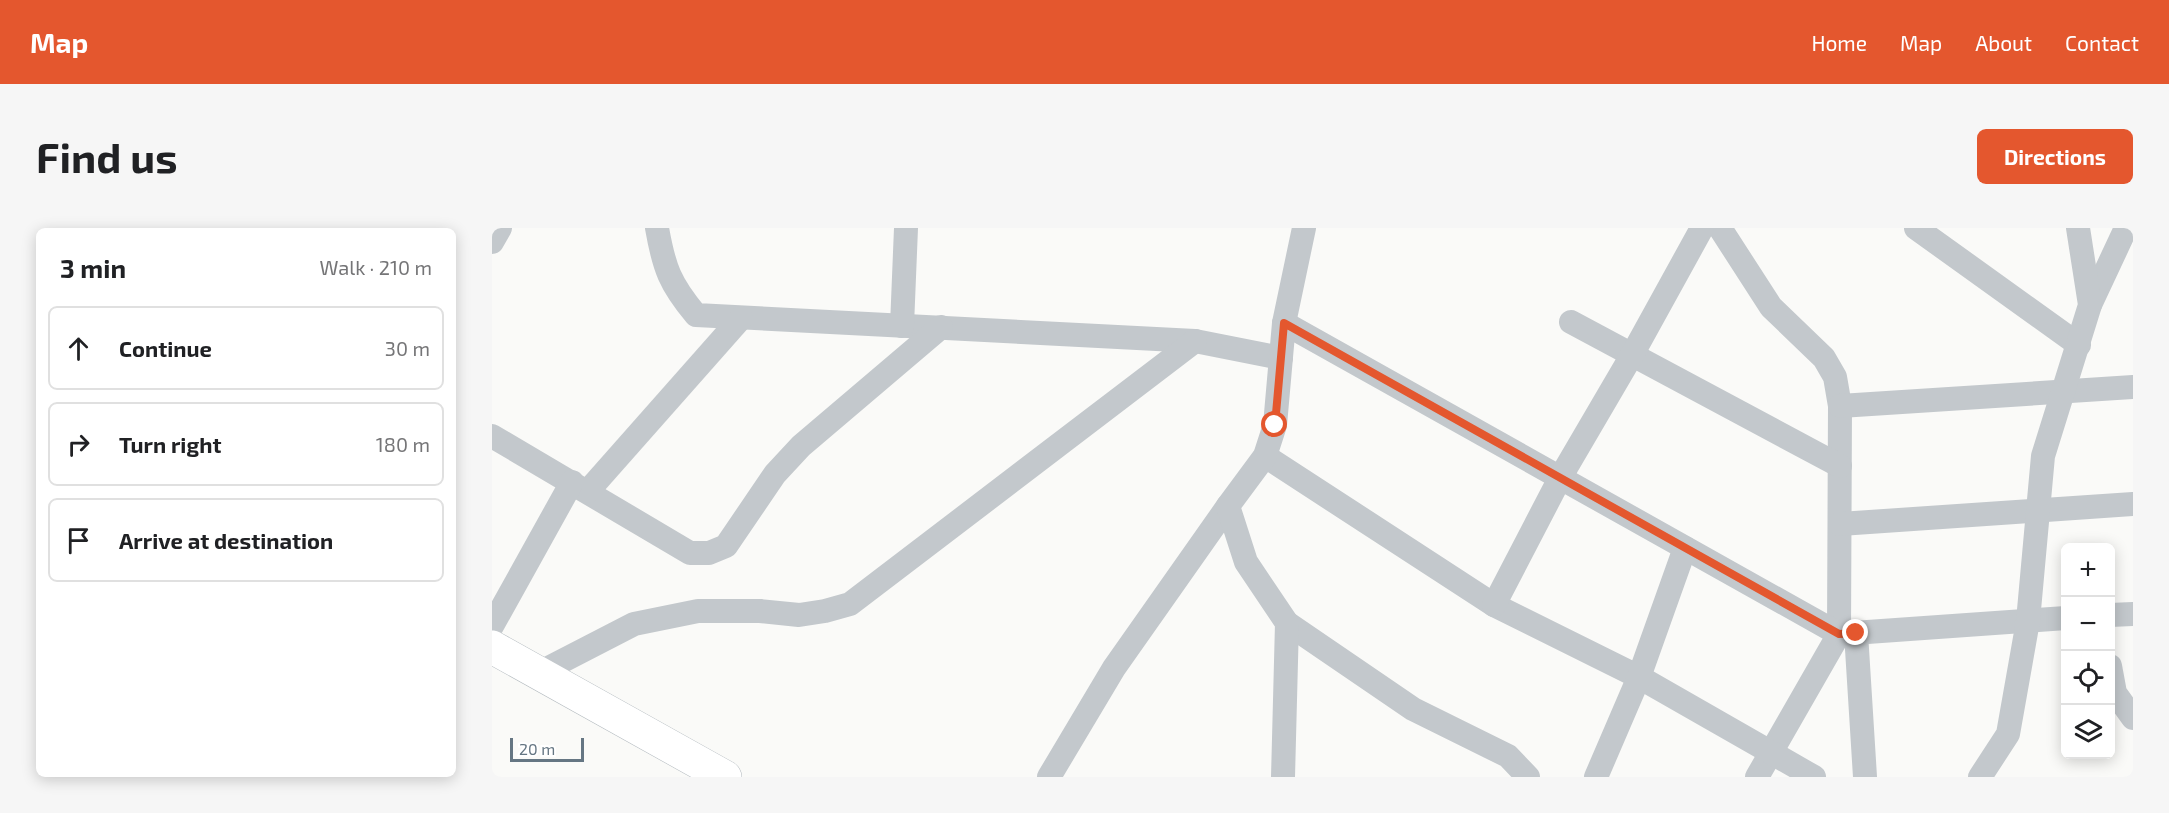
<!DOCTYPE html>
<html lang="en">
<head>
<meta charset="utf-8">
<style>
	body { margin:0; font-family:"Exo 2",sans-serif; background:#f6f6f6; color:#202124 }
	.controls { position:absolute; right:18px; bottom:18px; display:grid; overflow:hidden; border-radius:9px; box-shadow:0 3px 15px #0003 }
	.controls button { width:54px; height:54px; display:grid; place-items:center; padding:0; border:0; border-bottom:2px solid #e0e0e0; background:#fff; color:#202124; font:30px sans-serif }
	.scale { position:absolute; left:18px; bottom:15px; width:74px; box-sizing:border-box; padding-left:6px; border:3px solid #657683; border-top:0; font-size:16px; line-height:21px; white-space:nowrap; color:#657683; -webkit-text-stroke:4px #fff; paint-order:stroke }
	.stop { position:absolute; width:18px; height:18px; margin:-14px; border:4px solid #e4572e; border-radius:50%; background:#fff }
	.stop.end { background:#e4572e; border-color:#fff; box-shadow:0 2px 6px #0008 }
	.list { margin:0; padding:0; list-style:none }
	h2 { display:flex; justify-content:space-between; align-items:center; height:78px; margin:0; padding:0 24px; font-size:26px }
	h2 small { font-size:20px; font-weight:400; color:#757577 }
	.list li { display:grid; grid-template-columns:39px 1fr auto; gap:18px; align-items:center; box-sizing:border-box; height:84px; margin:0 12px 12px; padding:0 12px; border:2px solid #e0e0e0; border-radius:9px }
	.list b { display:block; font-size:22px; white-space:nowrap }
	.list em { font-size:20px; font-style:normal; color:#757577 }
	.icon { flex:none; width:33px; height:33px; fill:none; stroke:currentColor; stroke-width:2; stroke-linecap:round; stroke-linejoin:round }
	.map { position:relative; flex:none; width:1641px; height:549px; overflow:hidden; border-radius:9px }
	header { display:flex; align-items:center; gap:36px; box-sizing:border-box; height:84px; padding:0 30px; background:#e4572e; color:#fff }
	header strong { font-size:28px }
	nav { display:flex; gap:33px; margin-inline-start:auto; font-size:21px }
	.intro { display:flex; align-items:center; justify-content:space-between; box-sizing:border-box; height:144px; padding:0 36px }
	h1 { margin:0; font-size:42px }
	.button { padding:15px 27px; border-radius:9px; background:#e4572e; color:#fff; font-size:21px; font-weight:700 }
	main { display:flex; gap:36px; padding:0 36px }
	aside { flex:1; background:#fff; border-radius:9px; box-shadow:0 3px 15px #0003 }
	.map>svg:first-child { display:block }
	.lines { fill:none; stroke-linecap:round; stroke-linejoin:round }
	.secondary-casing { stroke:#b3babf; stroke-width:34 }
	.street { stroke:#c3c8cc; stroke-width:24 }
	.secondary { stroke:#fff; stroke-width:33 }
	.route { stroke:#e4572e; stroke-width:8 }
</style>
</head>
<body>
<header>
<strong>Map</strong>
<nav><a>Home</a><a>Map</a><a>About</a><a>Contact</a></nav>
</header>
<div class="intro"><h1>Find us</h1><a class="button">Directions</a></div>
<main>
<aside>
<h2>3 min<small>Walk · 210 m</small></h2>
<ul class="list">
<li><svg class="icon" aria-label="ahead" viewBox="0 0 24 24"><path d="M12 20V5M6 11l6-6 6 6"/></svg><div><b>Continue</b></div><em>30 m</em></li>
<li><svg class="icon" aria-label="right" viewBox="0 0 24 24"><path d="M7 20v-9h11M14 6l5 5-5 5"/></svg><div><b>Turn right</b></div><em>180 m</em></li>
<li><svg class="icon" aria-label="arrive" viewBox="0 0 24 24"><path d="M6 21V4h12l-3 4 3 4H6"/></svg><div><b>Arrive at destination</b></div></li>
</ul>
</aside>
<div class="map">
<svg width="1641" height="549" viewBox="0 0 1641 549">
	<rect width="100%" height="100%" fill="#fafaf8"/>
	<g class="lines">
		<g class="secondary-casing">
			<polyline id="secondary" points="0,419 233,549"/>
		</g>
		<g class="street">
			<path d="M165,0C172,40 178,56 204,87L703,113L789,130"/>
			<polyline points="1228,0 1279,79 1332,130 1343,149 1348,178 1347,406 1265,549"/>
			<polyline points="1424,0 1587,117"/>
			<polyline points="0,14 8,0"/>
			<polyline points="1598,77 1634,0"/>
			<polyline points="1079,94 1348,238"/>
			<polyline points="792,95 1347,406 1574,390"/>
			<polyline points="410,98 414,0"/>
			<polyline points="1348,178 1641,159"/>
			<polyline points="0,208 198,325 217,325 234,318 283,246 309,218 449,99"/>
			<polyline points="773,228 1002,377 1147,449 1322,549"/>
			<polyline points="96,263 249,90"/>
			<polyline points="1348,296 1641,276"/>
			<polyline points="1002,377 1068,250 1140,127 1210,0"/>
			<polyline points="1618,387 1641,386"/>
			<polyline points="795,395 921,481 1016,528 1036,549"/>
			<polyline points="0,398 80,254"/>
			<polyline points="1364,405 1373,549"/>
			<polyline points="1618,438 1623,465 1641,490"/>
			<polyline points="47,445 142,396 206,383 268,383 307,387 333,383 358,376 703,113"/>
			<polyline points="557,549 622,440 736,278"/>
			<polyline points="791,549 795,395 754,334 736,278 773,228 783,197 792,95 812,0"/>
			<polyline points="1104,549 1147,449 1193,320"/>
			<polyline points="1488,549 1516,506 1536,393 1551,228 1598,77 1586,0"/>
		</g>
		<use href="#secondary" class="secondary"/>
	</g>
	<g class="lines">
		<polyline class="route" points="783,197 792,95 1347,406 1364,405"/>
	</g>
</svg>
<div class="controls">
<button>+</button>
<button>−</button>
<button><svg class="icon" aria-label="locate" viewBox="0 0 24 24"><circle cx="12" cy="12" r="6"/><path d="M12 2v4M12 18v4M2 12h4M18 12h4"/></svg></button>
<button><svg class="icon" aria-label="layers" viewBox="0 0 24 24"><path d="M12 4l9 5-9 5-9-5zM3 14l9 5 9-5"/></svg></button>
</div>
<div class="scale">20 m</div>
<div class="stop" style="left:783px;top:197px"></div>
<div class="stop end" style="left:1364px;top:405px"></div>
</div>
</main>
</body>
</html>
